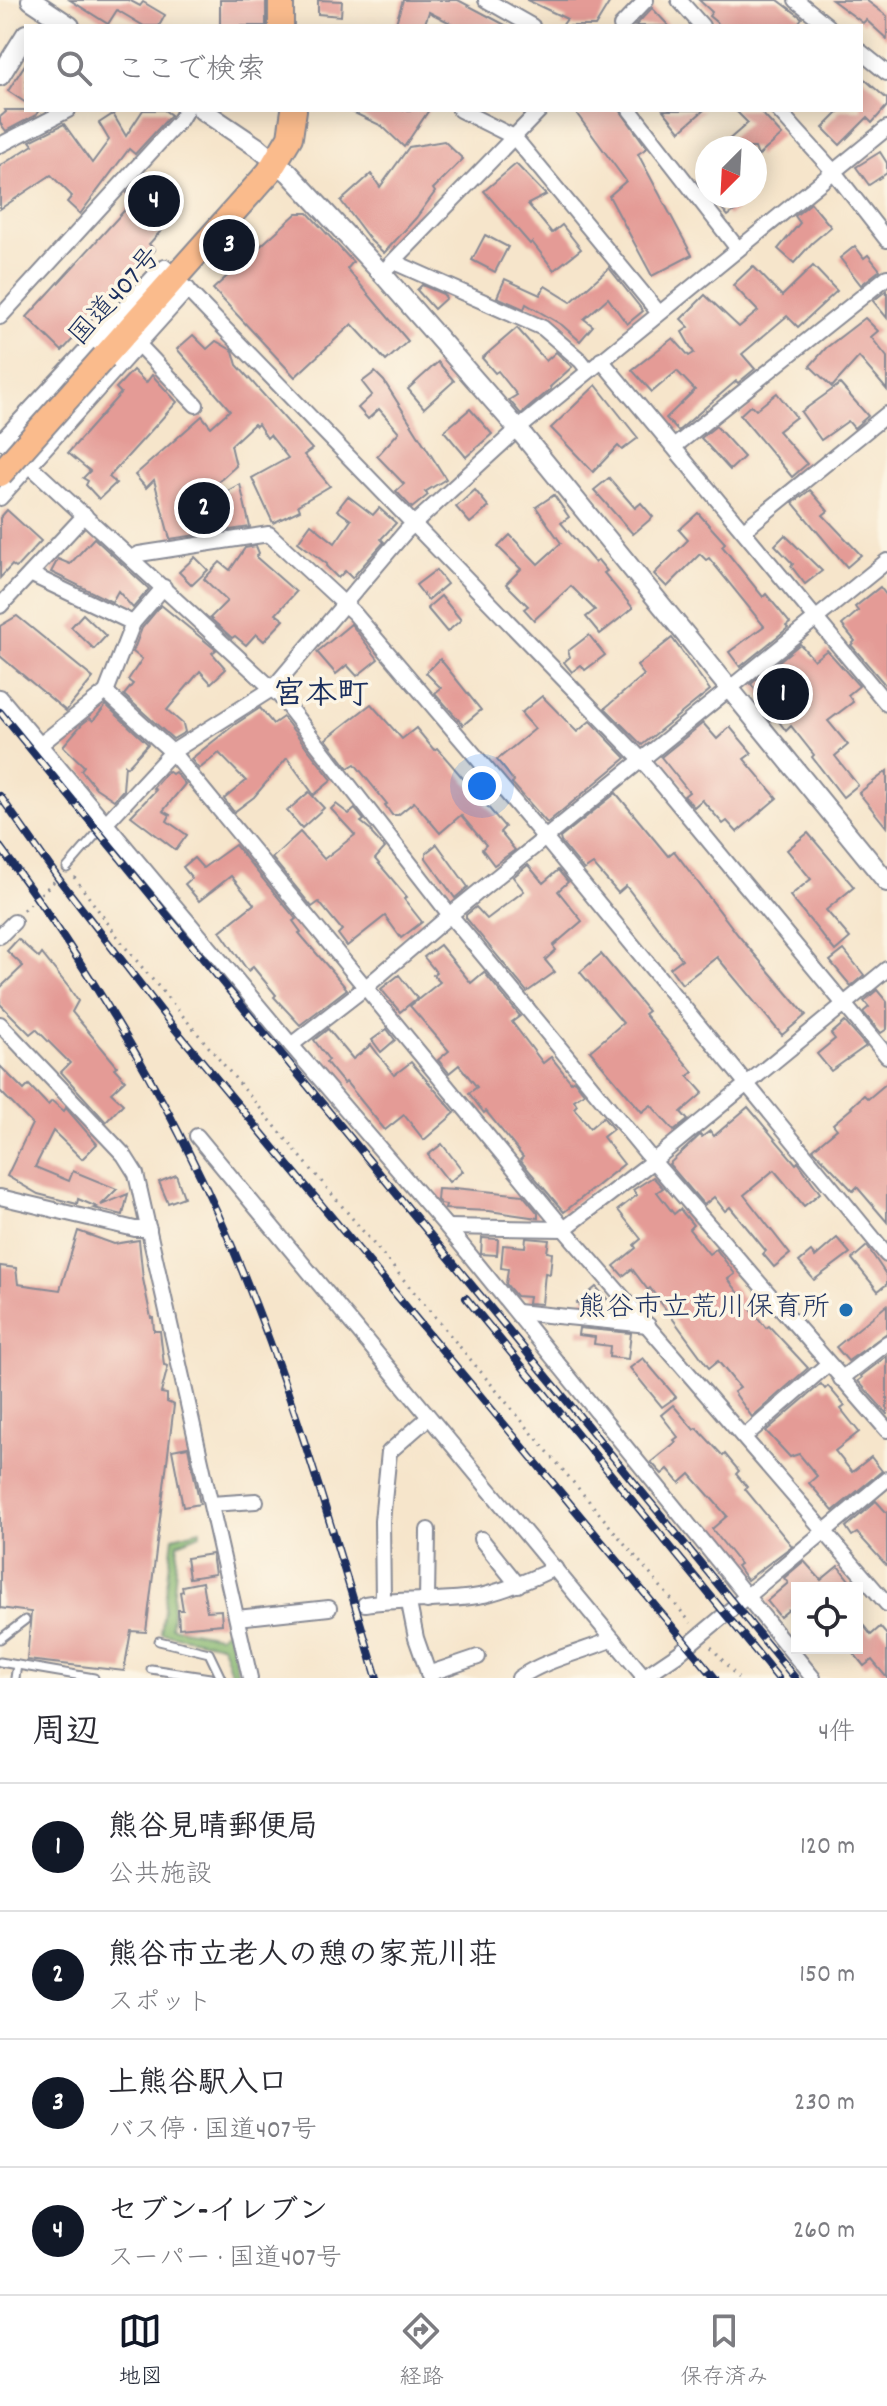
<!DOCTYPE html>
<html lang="ja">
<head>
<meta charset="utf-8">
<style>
	body { margin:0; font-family:Dekko,"Klee One",sans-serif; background:#f7f7f7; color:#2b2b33 }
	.controls { position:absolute; right:24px; bottom:24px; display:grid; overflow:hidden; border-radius:0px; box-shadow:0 4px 20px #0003 }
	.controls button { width:72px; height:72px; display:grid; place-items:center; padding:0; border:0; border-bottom:2px solid #e1e1e2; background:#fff; color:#2b2b33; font:40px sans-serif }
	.compass { position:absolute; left:695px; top:136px; width:72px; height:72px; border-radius:50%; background:#fff; box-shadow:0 4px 20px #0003; rotate:204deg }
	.you { position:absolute; left:482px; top:786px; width:28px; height:28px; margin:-20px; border:6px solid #fff; border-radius:50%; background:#1a73e8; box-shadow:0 0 0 12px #1a73e833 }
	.badge { display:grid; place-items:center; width:52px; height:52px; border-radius:50%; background:#111827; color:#fff; font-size:26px; font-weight:700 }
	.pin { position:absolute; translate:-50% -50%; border:4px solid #fff; box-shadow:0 2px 8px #0006 }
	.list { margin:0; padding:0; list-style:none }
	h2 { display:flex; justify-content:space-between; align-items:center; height:104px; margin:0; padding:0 32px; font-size:34px }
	h2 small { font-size:26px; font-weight:400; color:#7c7c81 }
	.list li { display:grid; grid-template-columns:52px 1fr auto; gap:24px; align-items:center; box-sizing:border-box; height:128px; padding:0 32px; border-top:2px solid #e1e1e2 }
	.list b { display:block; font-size:30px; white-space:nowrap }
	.list p { margin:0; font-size:26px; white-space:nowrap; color:#7c7c81 }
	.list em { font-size:26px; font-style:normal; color:#7c7c81 }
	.icon { flex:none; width:44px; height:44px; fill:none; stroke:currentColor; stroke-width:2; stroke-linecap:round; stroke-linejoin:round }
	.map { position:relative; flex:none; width:887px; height:1678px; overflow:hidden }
	.search { position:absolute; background:#fff; box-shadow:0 4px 20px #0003; left:24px; right:24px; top:24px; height:88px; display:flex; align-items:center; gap:20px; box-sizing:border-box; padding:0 28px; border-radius:0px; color:#7c7c81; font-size:30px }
	.sheet { height:616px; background:#fff }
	nav { display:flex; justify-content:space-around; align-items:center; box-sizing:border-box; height:112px; border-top:2px solid #e1e1e2; background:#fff; font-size:22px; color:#7c7c81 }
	nav a { display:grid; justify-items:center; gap:4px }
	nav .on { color:#111827 }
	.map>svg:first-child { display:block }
	.forest { fill:#8aba73; stroke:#527468; stroke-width:2 }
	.building { fill:#e49b96 }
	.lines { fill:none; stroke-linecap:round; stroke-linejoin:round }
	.service-casing { stroke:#888a94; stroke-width:11 }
	.minor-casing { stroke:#888a94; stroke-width:18 }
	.tertiary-casing { stroke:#888a94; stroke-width:22 }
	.trunk-casing { stroke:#888a94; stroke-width:28 }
	.path { stroke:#888a94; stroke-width:3; stroke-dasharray:2 6; stroke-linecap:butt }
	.service { stroke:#fff; stroke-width:7 }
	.minor { stroke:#fff; stroke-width:14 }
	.tertiary { stroke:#fff; stroke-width:18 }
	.trunk { stroke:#fabb8c; stroke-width:24 }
	.rail-casing { stroke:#1b2f5e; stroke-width:8 }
	.rail { stroke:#fcf5e5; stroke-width:5; stroke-dasharray:15; stroke-linecap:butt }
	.trunk-bridge-casing { stroke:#888a94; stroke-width:28; stroke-linecap:butt }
	.trunk-bridge { stroke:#fabb8c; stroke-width:24 }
	.poi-dot { fill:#1f6fb2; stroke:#fcf5e5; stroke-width:3 }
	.labels { text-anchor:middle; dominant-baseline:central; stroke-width:7; stroke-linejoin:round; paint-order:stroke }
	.street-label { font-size:28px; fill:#1b2f5e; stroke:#fcf5e5 }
	.poi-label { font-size:28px; fill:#1b2f5e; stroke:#fcf5e5; text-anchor:end }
	.quarter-label { font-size:32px; font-weight:bold; fill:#1b2f5e; stroke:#fcf5e5 }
</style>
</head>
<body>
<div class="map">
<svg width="887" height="1678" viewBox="0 0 887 1678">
	<rect width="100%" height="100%" fill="#fcf5e5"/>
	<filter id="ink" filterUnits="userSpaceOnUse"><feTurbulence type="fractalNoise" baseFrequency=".0125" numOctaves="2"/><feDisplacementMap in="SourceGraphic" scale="16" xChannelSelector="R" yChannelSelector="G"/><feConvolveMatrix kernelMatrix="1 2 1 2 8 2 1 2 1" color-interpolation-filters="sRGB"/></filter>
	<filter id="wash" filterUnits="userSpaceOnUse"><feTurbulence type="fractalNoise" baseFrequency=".006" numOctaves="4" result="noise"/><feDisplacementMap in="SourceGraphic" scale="32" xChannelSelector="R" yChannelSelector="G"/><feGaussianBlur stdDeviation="1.8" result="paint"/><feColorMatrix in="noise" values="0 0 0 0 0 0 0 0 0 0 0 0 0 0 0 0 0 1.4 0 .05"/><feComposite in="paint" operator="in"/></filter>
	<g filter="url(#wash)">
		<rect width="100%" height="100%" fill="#f6e5cb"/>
		<polygon class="forest" points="200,1530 200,1534 178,1543 171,1627 219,1636 228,1629 239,1678 233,1678 222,1645 161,1633 173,1537"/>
		<g id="blocks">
			<g class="building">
				<polygon points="70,0 129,0 140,6 143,2 165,15 159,26 144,26 117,10 108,24"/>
				<rect x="220" y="0" width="46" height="26"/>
				<polygon points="318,0 342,1 341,16 318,14"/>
				<polygon points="403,0 458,0 507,26 456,26 429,12 424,26 395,26"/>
				<polygon points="527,0 611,0 595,26 562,26 567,19"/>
				<polygon points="699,0 778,0 802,18 796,26 721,26 709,16 712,12"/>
				<polygon points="832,0 866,0 887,16 887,39 866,20 863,23"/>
				<polygon points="652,8 669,26 635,26"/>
				<polygon points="26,63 26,103 8,91"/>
				<polygon points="861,76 887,99 887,106 872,123 867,118 840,145 823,128 841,110 861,110"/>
				<polygon points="5,110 39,110 36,115 6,131 0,123 0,117 6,112"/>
				<polygon points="143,110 164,110 171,115 135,154 129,149 80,214 67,202 72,196 51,175 0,209 0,166 33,145 30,141 64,124 92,163 109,140 99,123 113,114 126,136"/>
				<polygon points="348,110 429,110 404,147 382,126"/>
				<polygon points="574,110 620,110 647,148 638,154 692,255 652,276 609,196 626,181"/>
				<polygon points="663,110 704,110 680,131"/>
				<polygon points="735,110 759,110 782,135 758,156 755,148 719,148 748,123"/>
				<polygon points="444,141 463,159 433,189 435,192 416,218 384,253 371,241 341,201 371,174 380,187 409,147"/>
				<polygon points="880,152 887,163 887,173 869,185 856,167"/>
				<polygon points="516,164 546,195 528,204 552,233 562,225 581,249 554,270 532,242 530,244 484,191"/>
				<polygon points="144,175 181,209 149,244 155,250 62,351 27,317 134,200 127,193"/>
				<polygon points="711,196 732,196 741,206 728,216"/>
				<polygon points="811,203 831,227 812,243 794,263 778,249 800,223 795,216"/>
				<polygon points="297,213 308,213 353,262 347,269 408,341 386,361 352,324 295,377 213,289"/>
				<polygon points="485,235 508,247 495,272 472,260"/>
				<polygon points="855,246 864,258 868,255 880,270 861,285 840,258"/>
				<polygon points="753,266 782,296 813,266 837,291 798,327 787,316 742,354 755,369 738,383 736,381 678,431 666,418 695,390 677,371 652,392 632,370 673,338 689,356 694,353 682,332 689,327 681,319 705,295 739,327 758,311 733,285"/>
				<polygon points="609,268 643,311 627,324 608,298 584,319 593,326 580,341 562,325 526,304 524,309 497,297 505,279 540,295 545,286 571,302"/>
				<polygon points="422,285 443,294 446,298 434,309 417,290"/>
				<polygon points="887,290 887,318 873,301"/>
				<polygon points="865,318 878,331 871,337 887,357 887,390 859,357 832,387 810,366 826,348"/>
				<polygon points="517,328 546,361 556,352 572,367 550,387 551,389 521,414 509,400 517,395 498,371 495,373 482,358"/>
				<polygon points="193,335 207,349 216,341 233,351 237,365 312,449 304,455 330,486 298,505 300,510 273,523 252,478 288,458 270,435 267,438 258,424 256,426 254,424 231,445 236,466 194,504 197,508 240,484 250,527 170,539 154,480 146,488 135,475 202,416 211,427 230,410 177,349"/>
				<polygon points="438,362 454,381 424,408 408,389"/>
				<polygon points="133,370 146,383 152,375 177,402 109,477 116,483 99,499 86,485 88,481 83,478 90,471 68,453 121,393 116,388"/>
				<polygon points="375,372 384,381 446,479 425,492 428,495 412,508 396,491 404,484 377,456 399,432 379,409 368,419 358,408 372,395 362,382"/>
				<polygon points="840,384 868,416 854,428 848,421 821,440 801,412"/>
				<polygon points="596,385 638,438 622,450 618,446 593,472 551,428"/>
				<polygon points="777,393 796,417 778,431 807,464 792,477 740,415 751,405 756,410"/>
				<polygon points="470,409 492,434 466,457 444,431"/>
				<polygon points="716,426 744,457 730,470 701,438"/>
				<polygon points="609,478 635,508 641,503 653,517 633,534 594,490"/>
				<polygon points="475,490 489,507 470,523 456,507"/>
				<polygon points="810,490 828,511 823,515 861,555 847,567 793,503"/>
				<polygon points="554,495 569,517 561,523 595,563 598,560 607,571 604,573 633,608 600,634 586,617 595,610 571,586 534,620 524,609 528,606 506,584 521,569 498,547 510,535 538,564 561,543 536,507"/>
				<polygon points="348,496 373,515 379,508 396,523 381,539 384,542 352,578 345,571 338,578 326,566 327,564 298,542 311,524 335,543 351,520 337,510"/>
				<polygon points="7,510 41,541 16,568 12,565 0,578 0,518"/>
				<polygon points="698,513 725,543 722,546 763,597 766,594 790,623 786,626 788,628 740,667 729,652 764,626 709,558 706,560 700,554 667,587 654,574 688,540 679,530"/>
				<polygon points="785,535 822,571 805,584 791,566 793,564 775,545"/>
				<polygon points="94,538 149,589 133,608 118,591 112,602 51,572 58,559 70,564"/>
				<polygon points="256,546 259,553 256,557 296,592 276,614 284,620 264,641 256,634 246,645 235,636 232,638 210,618 227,601 204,579 220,562 230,570 245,548"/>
				<polygon points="195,557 208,570 192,585 179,572"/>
				<polygon points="436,570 447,584 428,600 416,585"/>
				<polygon points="880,587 887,596 887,687 851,645 855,641 842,625 858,611 855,607"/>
				<polygon points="441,596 461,620 447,632 427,608"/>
				<polygon points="161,605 216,650 212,653 226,669 211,683 200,671 167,710 183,724 185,732 173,739 124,695 133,684 128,680 142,659 133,652 142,628"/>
				<polygon points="83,614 106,636 94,649 71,627"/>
				<polygon points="17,616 93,678 66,711 0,656 0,626"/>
				<polygon points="351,624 378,659 357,676 347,665 336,674 317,652"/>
				<polygon points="589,635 605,655 585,670 581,665 572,672 564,662 570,657 568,651"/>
				<polygon points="672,638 710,690 642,745 605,708 644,675 637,666"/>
				<polygon points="800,644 814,660 827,650 859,686 848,695 853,702 828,721 848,745 835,756 858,785 843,797 812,757 814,755 791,726 786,731 751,684"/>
				<polygon points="440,659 481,710 463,725 435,693 441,688 426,673"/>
				<polygon points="542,696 577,732 590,721 626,758 547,823 512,783 514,781 497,760 535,729 521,713"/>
				<polygon points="371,704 402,739 416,728 434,750 437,748 505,827 500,832 515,850 494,865 482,849 486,845 461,815 440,833 414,802 398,815 392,815 385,805 387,804 355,764 348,768 326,739"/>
				<polygon points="106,705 148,744 127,767 125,765 123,790 114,800 96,788 81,770 84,766 63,746 82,724 90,718 93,721"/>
				<polygon points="260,708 273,724 283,717 332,780 314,795 287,758 254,797 234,812 224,799 246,781 219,753 199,769 191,759 234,725"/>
				<polygon points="703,723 717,739 730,727 752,753 744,759 777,798 737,832 727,821 723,824 702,800 694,807 684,796 689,792 661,757"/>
				<polygon points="168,771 172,774 175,772 185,784 163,811 170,815 167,821 187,835 176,850 131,816 156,790 153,788"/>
				<polygon points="887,771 887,828 859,793"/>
				<polygon points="309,792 324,808 302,828 287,811"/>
				<polygon points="616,793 668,856 674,851 738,935 806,1015 782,1035 717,957 682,984 670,968 682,959 626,886 618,893 593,864 584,870 561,842 560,838"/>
				<polygon points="336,804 349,814 355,809 364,820 361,822 371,830 372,834 385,848 375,859 407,897 404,899 422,922 401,938 385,916 347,946 338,934 342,930 319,902 312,907 272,858 300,832 324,859 355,835 331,809"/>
				<polygon points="808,833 854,887 826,910 850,938 835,951 790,896 811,879 787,850"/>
				<polygon points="437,844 468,887 455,898 426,858 426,853"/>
				<polygon points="235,845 296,919 293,921 301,932 299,933 347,989 300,1025 274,997 276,995 253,967 248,971 220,931 254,904 231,876 199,901 185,884 192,878 183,867 194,858 203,868"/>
				<polygon points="528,865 543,883 558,870 568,882 558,891 582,921 553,946 556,950 545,960 555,972 527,992 466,918 466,915 476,907 487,919 524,891 513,877"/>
				<polygon points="18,939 39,958 42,954 70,989 78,1001 72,1012 117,1066 114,1068 125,1080 111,1093 123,1104 106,1122 61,1072 70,1063 36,1029 30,1034 0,1004 0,988 23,966 7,951"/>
				<polygon points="440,945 471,983 484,972 520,1016 512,1022 543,1063 551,1057 571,1082 574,1080 584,1093 574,1100 577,1105 574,1108 590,1128 603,1117 613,1129 603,1137 624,1164 564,1212 520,1160 523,1157 486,1111 484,1113 469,1093 477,1087 459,1065 449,1073 438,1060 449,1051 410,1006 440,982 433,975 436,972 424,957"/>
				<polygon points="844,950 864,975 851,986 830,961"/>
				<polygon points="601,954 648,1011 644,1014 693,1072 688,1076 703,1093 681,1112 688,1120 674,1131 651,1105 642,1112 590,1051 623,1023 580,972"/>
				<polygon points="399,975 417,998 400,1012 381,989"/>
				<polygon points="877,990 887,1002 887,1029 881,1033 863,1012 869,1007 864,1001"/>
				<polygon points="845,1022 866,1046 831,1071 817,1054 835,1039 831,1034"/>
				<polygon points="328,1029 353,1059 371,1045 394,1075 411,1062 455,1113 424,1140 404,1115 385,1130 346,1082 344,1084 326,1062 329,1060 314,1040"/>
				<polygon points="387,1029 395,1040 381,1052 372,1040"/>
				<polygon points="0,1066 24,1090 29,1085 48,1105 52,1101 64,1111 66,1108 97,1144 82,1159 53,1131 35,1167 69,1181 73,1171 117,1189 101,1205 128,1194 123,1215 94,1208 97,1207 78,1199 77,1204 38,1194 7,1176 32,1124 0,1091"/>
				<polygon points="887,1083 887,1222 857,1187 853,1191 813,1149 837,1129 833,1124 852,1108 851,1107 864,1095 868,1099"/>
				<polygon points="748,1107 796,1164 798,1162 820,1193 804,1206 774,1170 744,1195 790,1254 774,1267 763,1254 766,1251 730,1207 725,1211 714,1197 704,1205 669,1164 700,1135 702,1137 710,1131 714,1136"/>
				<polygon points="442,1144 463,1171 449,1182 428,1155"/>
				<polygon points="176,1175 184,1197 168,1203 159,1182"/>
				<polygon points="653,1177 663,1188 657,1192 674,1214 680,1209 693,1225 689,1229 709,1254 716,1249 735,1274 728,1279 766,1328 769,1326 808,1368 752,1417 734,1392 740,1388 718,1361 709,1368 650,1288 648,1290 632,1269 623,1276 614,1266 636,1248 634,1245 641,1239 618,1210 637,1195 633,1190"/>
				<polygon points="454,1188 523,1195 538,1213 538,1218 489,1211 445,1209 446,1205 441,1204 437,1200 438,1189 456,1190"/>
				<polygon points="78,1231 114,1244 139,1240 143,1279 151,1318 153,1318 154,1331 160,1331 164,1365 168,1366 161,1393 167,1394 167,1402 174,1405 146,1632 131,1631 124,1671 27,1660 31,1612 0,1608 0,1266 16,1268 18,1284 60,1290"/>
				<polygon points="482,1238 498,1239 497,1255 481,1254"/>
				<polygon points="526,1238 549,1240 547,1252 552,1253 550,1274 545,1273 542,1304 528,1303 529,1297 516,1296 506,1284 508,1269 501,1268 503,1245 525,1247"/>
				<polygon points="837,1238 850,1253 814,1280 799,1262 811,1252 815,1257"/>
				<polygon points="867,1246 887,1276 887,1284 878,1291 852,1259"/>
				<polygon points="596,1287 619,1312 581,1308 577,1303"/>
				<polygon points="887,1305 887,1333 848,1361 836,1347"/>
				<polygon points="579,1328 631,1333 628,1359 609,1357 610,1346 594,1344 595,1337 578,1335"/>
				<polygon points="887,1356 887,1414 858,1381 862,1378 861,1376"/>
				<polygon points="643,1358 676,1397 662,1407 630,1368"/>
				<polygon points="821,1384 825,1389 828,1386 845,1406 841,1409 859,1432 835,1451 852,1472 871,1457 882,1471 833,1511 809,1483 817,1476 799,1454 790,1457 766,1431"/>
				<polygon points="673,1405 694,1430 697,1428 723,1456 725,1454 739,1471 736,1474 747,1487 745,1489 792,1546 747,1580 737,1566 740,1564 712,1529 727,1516 690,1474 680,1483 668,1469 662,1474 651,1462 676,1442 674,1440 678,1437 661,1415"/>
				<polygon points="188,1447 200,1504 183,1507 172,1450"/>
				<polygon points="876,1501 887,1513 887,1566 857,1533 852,1536 846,1527"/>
				<polygon points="212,1554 215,1574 189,1578 186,1558"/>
				<polygon points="804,1561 821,1580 838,1566 855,1588 797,1588 797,1603 780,1617 767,1601 788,1583 784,1578"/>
				<polygon points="202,1582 207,1611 221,1610 222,1624 179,1628 178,1610 183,1610 180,1592 183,1591 182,1586"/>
				<polygon points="857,1617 871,1635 880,1627 887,1635 887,1678 872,1660 864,1666 851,1650 857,1648"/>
			</g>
		</g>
	</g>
	<g filter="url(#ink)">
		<use href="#blocks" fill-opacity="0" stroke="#888a94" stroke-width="2"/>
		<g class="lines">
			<g class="service-casing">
				<g id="service">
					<polyline points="67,868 105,824"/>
					<polyline points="0,1639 25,1620"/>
					<polyline points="159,1641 209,1653 221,1678"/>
					<polyline points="0,1662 94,1678"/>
					<polyline points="151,1669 210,1678"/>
					<polyline points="15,1678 17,1665"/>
				</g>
			</g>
			<g class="minor-casing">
				<g id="minor">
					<polyline points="486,0 532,26"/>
					<polyline points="679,0 702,26"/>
					<polyline points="796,0 828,26"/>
					<polyline points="621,26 646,0"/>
					<polyline points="861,52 887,73"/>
					<polyline points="460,110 514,137 659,313"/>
					<polyline points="630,110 738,249"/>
					<polyline points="778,110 834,172 887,240"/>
					<polyline points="0,145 68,110"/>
					<polyline points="394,262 543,328 581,361 588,370"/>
					<polyline points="381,274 540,110"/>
					<polyline points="0,317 180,120 186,110"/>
					<polyline points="139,345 196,405"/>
					<polyline points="601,360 887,704"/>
					<polyline points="0,438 279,695 450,915 653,1161 887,1430"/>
					<polyline points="0,442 159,271 165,267 641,759 887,1056"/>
					<polyline points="675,446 887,277"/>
					<polyline points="0,498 188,289"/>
					<polyline points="744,530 887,414"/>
					<polyline points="132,558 139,554 269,534 354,613 540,832 887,1255"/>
					<polyline points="30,574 133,623"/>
					<polyline points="0,606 85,515"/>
					<polyline points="106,692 172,752 564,1229 887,1604"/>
					<polyline points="0,697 291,1045 447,1227 813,1678"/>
					<polyline points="41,744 106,692 133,623 164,587"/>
					<polyline points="107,822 172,752 267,692 278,682 406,531 518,429 887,128"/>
					<polyline points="0,936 14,922"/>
					<polyline points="0,1024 124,1155 136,1174 250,1678"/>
					<polyline points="291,1045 366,987 456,910 887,561"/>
					<polyline points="197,1136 645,1678"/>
					<polyline points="0,1197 135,1229 149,1229"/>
					<polyline points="447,1227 564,1229 653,1161 887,969"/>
					<polyline points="517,1312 648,1325"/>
					<polyline points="841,1379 887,1343"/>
					<polyline points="744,1437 828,1364"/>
					<polyline points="211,1504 256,1501"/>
					<polyline points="481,1539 518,1585"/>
					<polyline points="383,1601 382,1521 389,1452 428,1418"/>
					<polyline points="427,1601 428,1530"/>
					<polyline points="409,1603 416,1638 430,1678"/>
					<path d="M365,1604C404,1598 445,1603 484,1595C509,1589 532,1579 555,1568"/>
					<polyline points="237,1618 329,1608"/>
					<polyline points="428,1674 478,1657"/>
					<path d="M519,1678C546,1659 583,1652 613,1639"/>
					<polyline points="642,1678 679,1653 887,1479"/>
				</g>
			</g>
			<g class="tertiary-casing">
				<g id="tertiary">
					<polyline points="31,0 70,26"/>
					<polyline points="0,76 26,34"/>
					<polyline points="202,110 260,149 289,173 386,278 518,429 887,882"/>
				</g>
			</g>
			<g class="trunk-casing">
				<g id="trunk">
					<polyline points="281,26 281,0"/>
					<polyline points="104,357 269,172 290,137 294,110"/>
				</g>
			</g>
			<g class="path">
				<polyline points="74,877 126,948 691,1623"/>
				<polyline points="23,910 59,877"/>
				<polyline points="711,1647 738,1678"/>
			</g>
			<use href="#service" class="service"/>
			<use href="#minor" class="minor"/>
			<use href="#tertiary" class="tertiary"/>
			<use href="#trunk" class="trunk"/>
			<g class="rail-casing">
				<g id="rail">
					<polyline points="0,712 795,1678"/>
					<polyline points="0,796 58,878 171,1024 715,1678"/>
					<path d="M0,847C100,982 188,1132 249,1288C300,1415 337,1547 377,1678"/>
					<polyline points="466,1298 778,1678"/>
				</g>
			</g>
			<use href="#rail" class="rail"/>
			<g class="trunk-bridge-casing">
				<polyline id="trunk-bridge" points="0,474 104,357"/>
			</g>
			<use href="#trunk-bridge" class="trunk-bridge"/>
		</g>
	</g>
	<circle class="poi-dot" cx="846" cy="1310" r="8"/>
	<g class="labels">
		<g class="street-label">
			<text transform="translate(117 298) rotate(-48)">国道407号</text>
		</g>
		<g class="poi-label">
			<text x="830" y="1310">熊谷市立荒川保育所</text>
		</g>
		<g class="quarter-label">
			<text x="321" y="697">宮本町</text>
		</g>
	</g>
</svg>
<div class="controls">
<button><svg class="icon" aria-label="locate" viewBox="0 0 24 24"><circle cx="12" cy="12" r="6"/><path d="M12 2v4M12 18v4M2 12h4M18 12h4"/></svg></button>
</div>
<svg class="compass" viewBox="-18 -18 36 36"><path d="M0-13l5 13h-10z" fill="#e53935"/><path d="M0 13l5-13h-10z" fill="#7c7c81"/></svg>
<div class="you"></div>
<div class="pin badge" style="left:783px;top:694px">1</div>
<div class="pin badge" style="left:204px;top:508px">2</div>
<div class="pin badge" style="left:229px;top:245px">3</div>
<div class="pin badge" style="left:154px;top:201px">4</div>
<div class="search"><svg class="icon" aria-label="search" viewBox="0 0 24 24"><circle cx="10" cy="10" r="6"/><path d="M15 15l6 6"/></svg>ここで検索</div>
</div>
<section class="sheet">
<h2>周辺<small>4件</small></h2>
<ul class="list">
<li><span class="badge">1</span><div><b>熊谷見晴郵便局</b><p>公共施設</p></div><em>120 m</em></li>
<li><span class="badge">2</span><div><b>熊谷市立老人の憩の家荒川荘</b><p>スポット</p></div><em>150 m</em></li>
<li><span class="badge">3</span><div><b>上熊谷駅入口</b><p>バス停 · 国道407号</p></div><em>230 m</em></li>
<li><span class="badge">4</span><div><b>セブン-イレブン</b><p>スーパー · 国道407号</p></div><em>260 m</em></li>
</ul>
</section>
<nav>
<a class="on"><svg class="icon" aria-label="map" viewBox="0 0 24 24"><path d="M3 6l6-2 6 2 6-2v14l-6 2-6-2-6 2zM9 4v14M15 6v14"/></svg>地図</a>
<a><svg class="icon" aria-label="directions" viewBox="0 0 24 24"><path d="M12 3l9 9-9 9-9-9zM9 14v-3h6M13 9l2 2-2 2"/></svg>経路</a>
<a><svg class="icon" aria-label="saved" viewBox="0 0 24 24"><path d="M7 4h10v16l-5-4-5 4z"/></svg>保存済み</a>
</nav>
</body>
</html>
